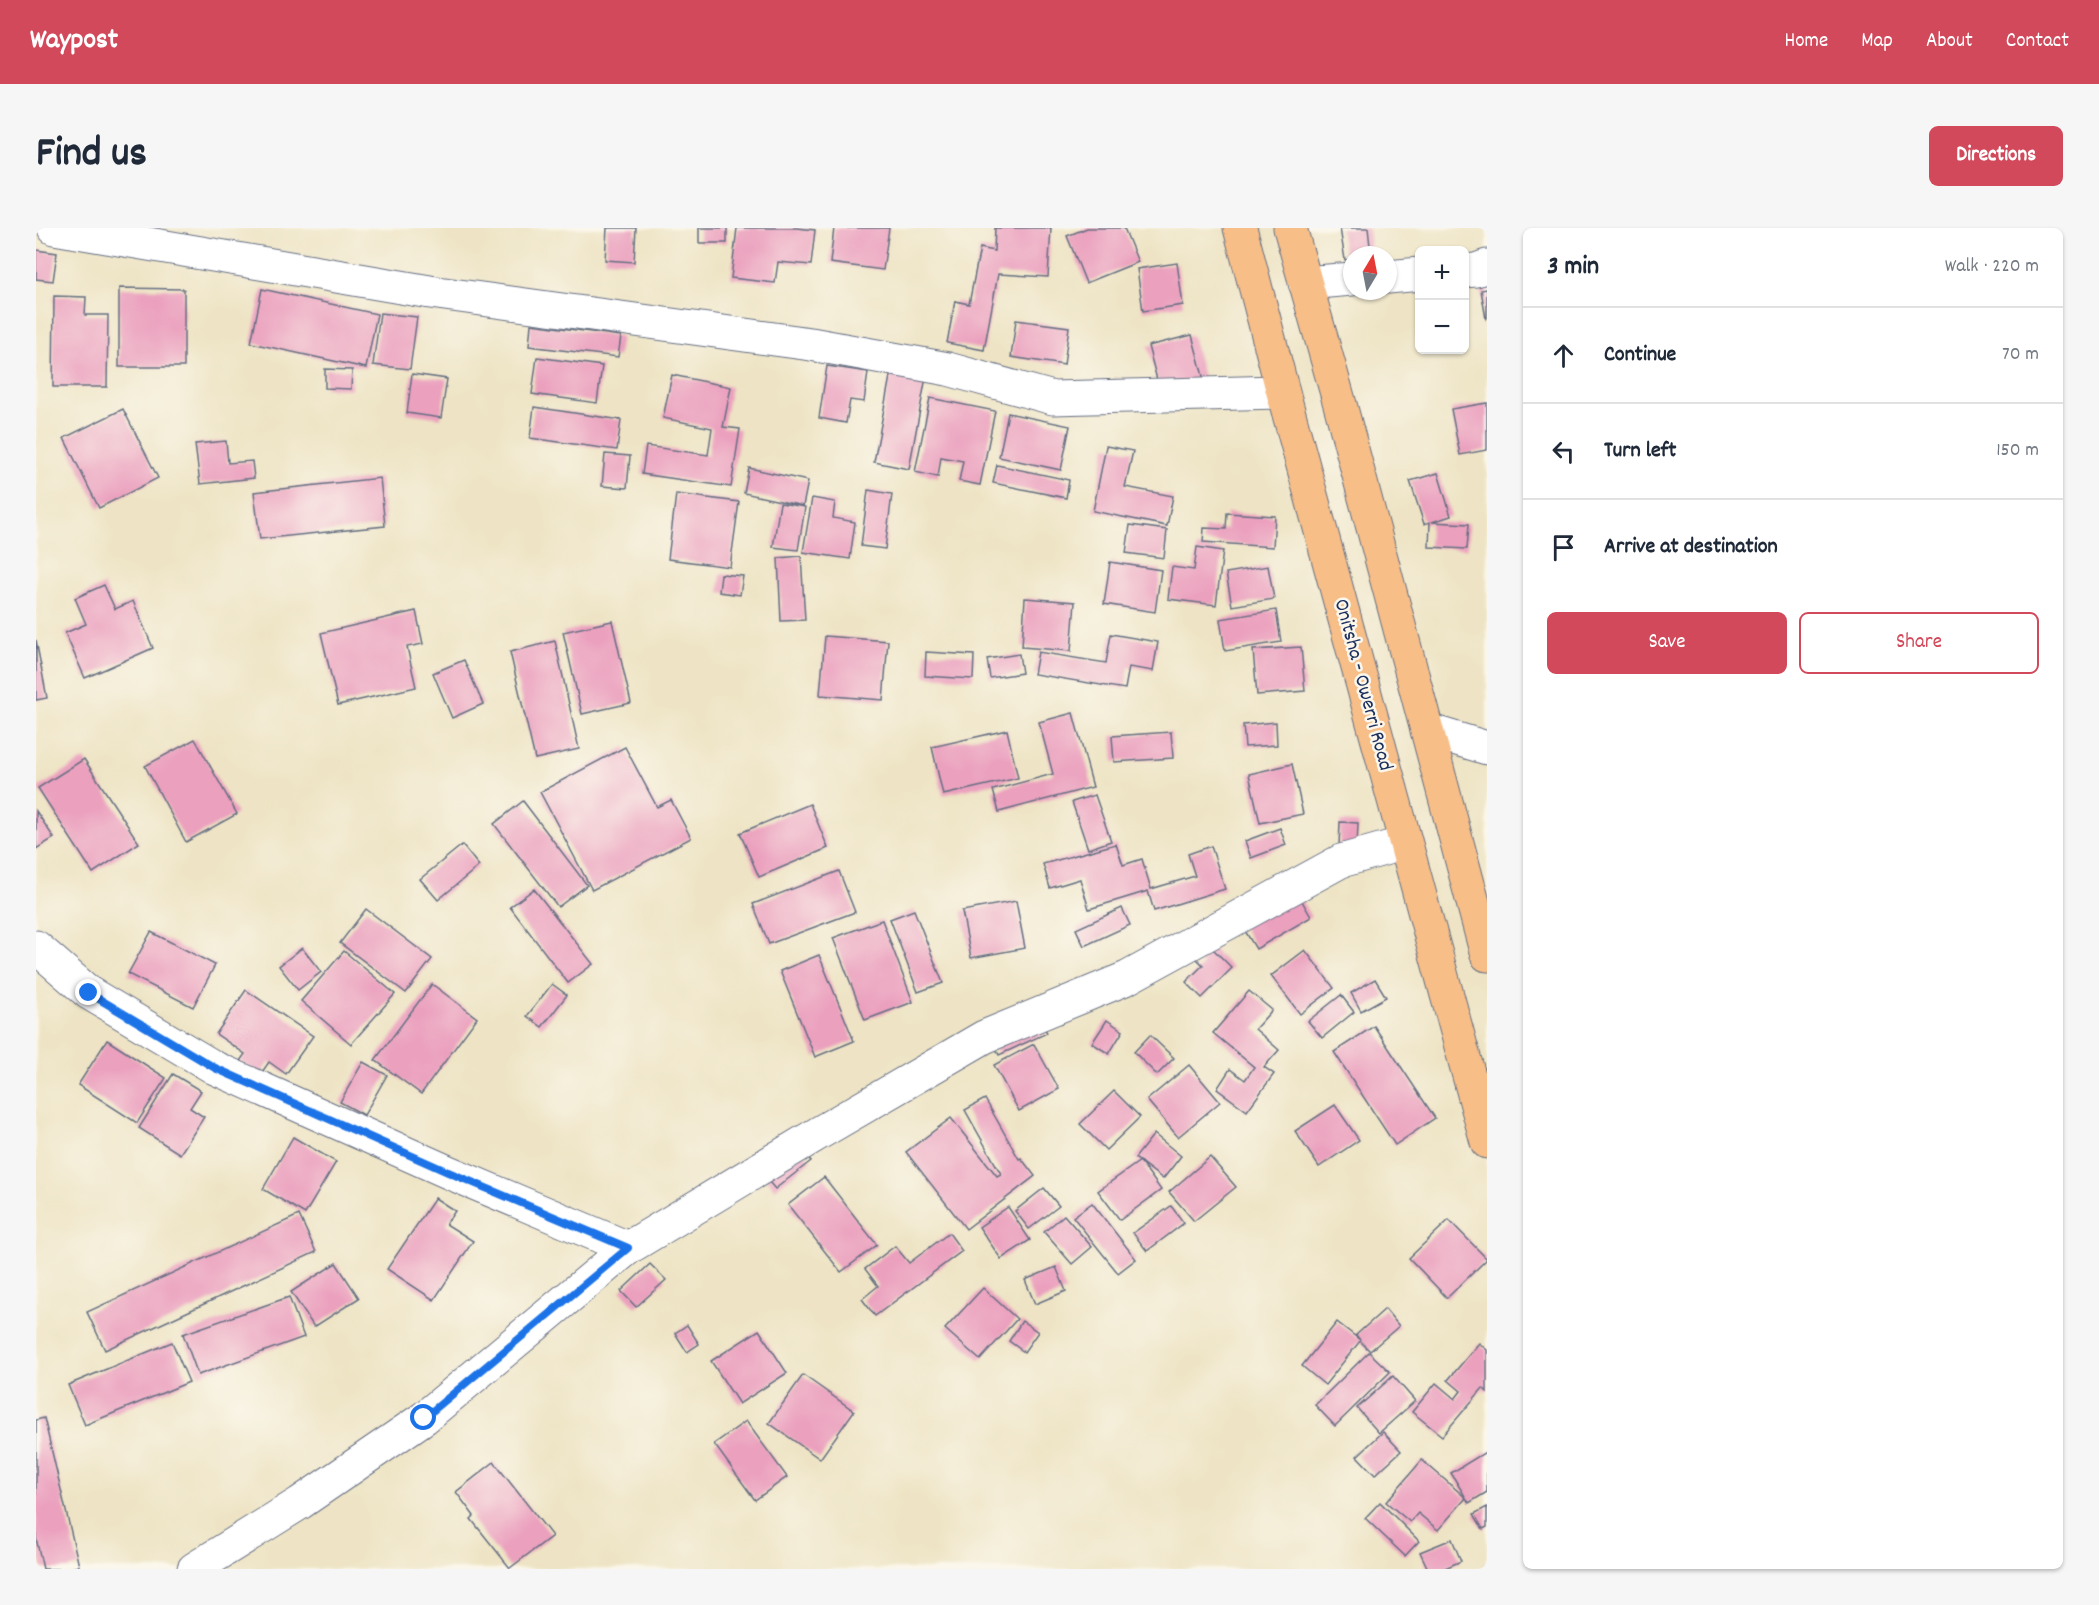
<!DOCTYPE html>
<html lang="en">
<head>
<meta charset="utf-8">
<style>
	body { margin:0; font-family:Dekko,sans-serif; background:#f6f6f7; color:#1f2937 }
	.controls { position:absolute; right:18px; top:18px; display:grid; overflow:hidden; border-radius:9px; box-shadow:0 2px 4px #0004 }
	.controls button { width:54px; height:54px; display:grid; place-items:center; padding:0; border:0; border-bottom:2px solid #e0e1e3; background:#fff; color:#1f2937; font:30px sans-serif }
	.compass { position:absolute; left:1307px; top:18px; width:54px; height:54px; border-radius:50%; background:#fff; box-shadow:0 2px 4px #0004; rotate:10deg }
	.stop { position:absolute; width:18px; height:18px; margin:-14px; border:4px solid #1a73e8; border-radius:50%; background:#fff }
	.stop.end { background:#1a73e8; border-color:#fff; box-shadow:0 2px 6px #0008 }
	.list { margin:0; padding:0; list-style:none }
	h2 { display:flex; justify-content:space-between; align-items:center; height:78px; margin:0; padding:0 24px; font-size:26px }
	h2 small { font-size:20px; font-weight:400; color:#747a83 }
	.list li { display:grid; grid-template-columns:39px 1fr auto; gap:18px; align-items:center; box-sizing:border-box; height:96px; padding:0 24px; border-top:2px solid #e0e1e3 }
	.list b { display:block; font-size:22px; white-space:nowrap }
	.list em { font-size:20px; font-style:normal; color:#747a83 }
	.actions { display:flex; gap:12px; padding:18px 24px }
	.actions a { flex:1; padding:14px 0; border:2px solid #d1495b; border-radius:9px; text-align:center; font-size:21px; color:#d1495b }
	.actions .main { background:#d1495b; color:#fff }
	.icon { flex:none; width:33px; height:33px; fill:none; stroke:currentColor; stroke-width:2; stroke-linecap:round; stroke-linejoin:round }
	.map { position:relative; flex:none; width:1451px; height:1341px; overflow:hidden; border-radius:9px }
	header { display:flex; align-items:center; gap:36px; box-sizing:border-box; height:84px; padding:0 30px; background:#d1495b; color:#fff }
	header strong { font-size:28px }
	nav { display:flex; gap:33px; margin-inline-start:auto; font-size:21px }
	.intro { display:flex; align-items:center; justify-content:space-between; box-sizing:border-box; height:144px; padding:0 36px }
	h1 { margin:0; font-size:42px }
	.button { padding:15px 27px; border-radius:9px; background:#d1495b; color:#fff; font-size:21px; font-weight:700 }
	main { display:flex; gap:36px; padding:0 36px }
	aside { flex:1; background:#fff; border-radius:9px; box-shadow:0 2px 4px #0004 }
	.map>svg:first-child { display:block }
	.building { fill:#eba0be }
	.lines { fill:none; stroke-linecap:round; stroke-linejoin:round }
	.minor-casing { stroke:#656e82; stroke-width:35 }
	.tertiary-casing { stroke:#656e82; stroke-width:35 }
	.trunk-casing { stroke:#656e82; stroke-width:35 }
	.minor { stroke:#fff; stroke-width:33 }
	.tertiary { stroke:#fff; stroke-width:33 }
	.trunk { stroke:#f7be88; stroke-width:33 }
	.route { stroke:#1a73e8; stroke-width:8 }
	.labels { text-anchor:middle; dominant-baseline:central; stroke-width:5; stroke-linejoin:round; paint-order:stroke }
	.street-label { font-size:21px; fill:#1b2f5e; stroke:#fbf7ec }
</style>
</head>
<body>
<header>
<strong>Waypost</strong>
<nav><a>Home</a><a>Map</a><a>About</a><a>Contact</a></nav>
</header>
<div class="intro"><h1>Find us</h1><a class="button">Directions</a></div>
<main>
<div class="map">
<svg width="1451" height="1341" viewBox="0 0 1451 1341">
	<rect width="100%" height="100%" fill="#fbf7ec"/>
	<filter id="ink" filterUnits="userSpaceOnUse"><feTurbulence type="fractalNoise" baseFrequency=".0167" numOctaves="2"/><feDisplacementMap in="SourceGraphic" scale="12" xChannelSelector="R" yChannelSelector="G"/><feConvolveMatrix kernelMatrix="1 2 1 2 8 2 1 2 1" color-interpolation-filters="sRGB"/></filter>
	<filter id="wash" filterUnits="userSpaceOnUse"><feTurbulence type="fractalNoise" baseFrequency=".008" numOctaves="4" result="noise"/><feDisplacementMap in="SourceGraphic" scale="24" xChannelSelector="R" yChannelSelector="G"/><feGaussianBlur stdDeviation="1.35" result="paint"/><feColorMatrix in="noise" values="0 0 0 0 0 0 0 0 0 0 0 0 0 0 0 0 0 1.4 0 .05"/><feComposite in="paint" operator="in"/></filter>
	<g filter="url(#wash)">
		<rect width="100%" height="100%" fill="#eee4c5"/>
		<g id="blocks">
			<g class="building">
				<polygon points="571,0 600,0 598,34 569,32"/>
				<rect x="663" y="0" width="28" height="15"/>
				<polygon points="701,0 760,0 779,2 775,37 742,34 739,55 695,50"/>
				<polygon points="798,0 853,0 847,42 794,35"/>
				<polygon points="959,0 1015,0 1012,49 962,46 948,122 911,115 919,73 933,76 944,20 958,23"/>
				<polygon points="1051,0 1088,0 1102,34 1050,55 1031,8"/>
				<polygon points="1304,0 1332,0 1335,27 1316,27 1316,31 1309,32"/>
				<polygon points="0,22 21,25 17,53 0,51"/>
				<polygon points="1141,35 1147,77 1107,83 1101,41"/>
				<polygon points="83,60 148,61 148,139 83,139"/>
				<polygon points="226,61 341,86 330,140 215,115"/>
				<polygon points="1451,61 1451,90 1450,91 1445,62"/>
				<polygon points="18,68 50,69 49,87 72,87 71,159 17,159"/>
				<polygon points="344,85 381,89 374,141 337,137"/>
				<polygon points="980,92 1033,99 1028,137 975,129"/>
				<polygon points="495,96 585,108 582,129 493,118"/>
				<polygon points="1156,107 1168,152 1124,163 1112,118"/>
				<polygon points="501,129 566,138 561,175 496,166"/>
				<polygon points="791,138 832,144 828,174 814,172 810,195 783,190"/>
				<polygon points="289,141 316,142 315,161 289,160"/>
				<polygon points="855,143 890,149 873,241 838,234"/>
				<polygon points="376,146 411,151 405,190 371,185"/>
				<polygon points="636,147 695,159 687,199 704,201 695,259 606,246 610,218 672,227 676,200 627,190"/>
				<polygon points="894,170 959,183 944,257 923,253 927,233 905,229 902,249 879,244"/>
				<polygon points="1451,175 1451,222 1424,227 1415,181"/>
				<polygon points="498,179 585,192 581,222 494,210"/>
				<polygon points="87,181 122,250 63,280 28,210"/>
				<polygon points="972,185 1034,198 1025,242 963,229"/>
				<polygon points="190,213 192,235 216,233 218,250 164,256 159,216"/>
				<polygon points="1070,218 1097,223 1089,259 1137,268 1131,298 1057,283"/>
				<polygon points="569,226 594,228 591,260 566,258"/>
				<polygon points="961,237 1033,252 1030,270 957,255"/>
				<polygon points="713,240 772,253 767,278 708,265"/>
				<polygon points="1402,245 1415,288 1396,294 1433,296 1431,321 1393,319 1394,294 1388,296 1374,253"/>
				<polygon points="344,250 349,298 224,311 218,264"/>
				<polygon points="832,262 856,266 849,321 825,318"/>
				<polygon points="640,266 703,274 694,339 632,331"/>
				<polygon points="776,270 799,274 797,290 819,294 814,331 767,324"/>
				<polygon points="744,275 769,279 762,322 737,319"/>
				<polygon points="1191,285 1239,288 1237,319 1167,314 1168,300 1190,301"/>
				<polygon points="1094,297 1131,302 1128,330 1090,325"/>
				<polygon points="1161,319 1187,323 1180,377 1132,371 1136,339 1158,342"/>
				<polygon points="765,328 769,392 745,393 742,330"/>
				<polygon points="1074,334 1125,342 1119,384 1068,376"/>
				<polygon points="1232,338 1238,371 1196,378 1190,345"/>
				<polygon points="685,346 707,348 704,367 683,364"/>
				<polygon points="68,357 79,381 97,373 117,420 49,450 29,405 50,396 39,370"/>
				<polygon points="989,370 1039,374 1035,423 986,419"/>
				<polygon points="1240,382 1245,414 1189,423 1184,391"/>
				<polygon points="380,383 387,416 371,419 380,459 302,477 285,405"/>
				<polygon points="576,393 595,475 546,486 527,404"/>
				<polygon points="1075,406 1122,414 1117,443 1093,439 1089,461 998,446 1002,424 1070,435"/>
				<polygon points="789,408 852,413 847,472 784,467"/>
				<polygon points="0,412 11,470 0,472"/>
				<polygon points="519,413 543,521 499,531 474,424"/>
				<polygon points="1265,419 1269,463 1221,467 1217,422"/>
				<polygon points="890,424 938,427 937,451 889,448"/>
				<polygon points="983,426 986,445 954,450 951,431"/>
				<polygon points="428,432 447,476 416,490 397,445"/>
				<polygon points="1037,485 1057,559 963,584 957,562 1017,546 1003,494"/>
				<polygon points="1240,494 1241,517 1209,519 1207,497"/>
				<polygon points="971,502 982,550 907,567 896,519"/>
				<polygon points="1135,504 1137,530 1078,534 1076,508"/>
				<polygon points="159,511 201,586 150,614 109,538"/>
				<polygon points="589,519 621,579 635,572 655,610 556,662 504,564"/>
				<polygon points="48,531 103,615 57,645 2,560"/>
				<polygon points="1256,536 1267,586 1224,595 1213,546"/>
				<polygon points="1059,567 1075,613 1052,621 1036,574"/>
				<polygon points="487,573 551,657 522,679 458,596"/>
				<polygon points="774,576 792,620 723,649 704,605"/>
				<polygon points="0,583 18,610 0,621"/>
				<polygon points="1304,594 1322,595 1321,619 1303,618"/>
				<polygon points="1244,600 1250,617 1215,630 1209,613"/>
				<polygon points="1080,616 1087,637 1106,631 1115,661 1159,648 1152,626 1175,618 1189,661 1118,683 1112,663 1053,681 1044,651 1014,660 1007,636"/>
				<polygon points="426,617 443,638 402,672 384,651"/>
				<polygon points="803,643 819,684 733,716 717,676"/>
				<polygon points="498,661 557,736 532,755 474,679"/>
				<polygon points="1262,666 1275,689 1220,721 1206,698"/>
				<polygon points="980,673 989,720 935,730 926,683"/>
				<polygon points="1086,680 1094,697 1048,718 1040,701"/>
				<polygon points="330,681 396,731 370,765 304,715"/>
				<polygon points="878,682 907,755 882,764 854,691"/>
				<polygon points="846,692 877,774 829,792 797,710"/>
				<polygon points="115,704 179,737 157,779 92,746"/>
				<polygon points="1170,714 1196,740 1166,770 1150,754 1167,737 1157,727"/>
				<polygon points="266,720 285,744 262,762 243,738"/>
				<polygon points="1269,722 1298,760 1264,786 1235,748"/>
				<polygon points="308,723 359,766 315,816 265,773"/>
				<polygon points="783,727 818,813 779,829 744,743"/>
				<polygon points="1339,751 1350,769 1325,783 1315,765"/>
				<polygon points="396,756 441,790 385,866 339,832"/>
				<polygon points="516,756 531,767 506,799 491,788"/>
				<polygon points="210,762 277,808 250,846 233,834 224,847 204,833 209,826 180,806"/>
				<polygon points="1213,763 1236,782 1219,801 1243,822 1228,839 1238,846 1211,883 1181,861 1194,841 1209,852 1218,839 1177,805"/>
				<polygon points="1305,767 1318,784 1286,810 1272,793"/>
				<polygon points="1001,784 1011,805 963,827 953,806"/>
				<polygon points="1071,792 1087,803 1073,826 1056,815"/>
				<polygon points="1338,798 1399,890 1359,917 1298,824"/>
				<polygon points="1114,807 1138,830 1121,847 1098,824"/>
				<polygon points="71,812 130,850 101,895 42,857"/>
				<polygon points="998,816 1023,861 983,883 958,837"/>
				<polygon points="327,834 351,847 328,887 304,874"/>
				<polygon points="1153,837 1184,874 1142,909 1111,872"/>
				<polygon points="137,846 165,863 154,880 168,889 144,926 103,900"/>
				<polygon points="1078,863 1104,889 1070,922 1044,896"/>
				<polygon points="949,871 983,931 985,930 999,948 930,1001 870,924 915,890 961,948 965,946 929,882"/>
				<polygon points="1299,877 1323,912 1283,939 1259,903"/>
				<polygon points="1118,906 1145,928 1127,951 1099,930"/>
				<polygon points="257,909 300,934 269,986 227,961"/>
				<polygon points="760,915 775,933 739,961 724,943"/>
				<polygon points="1174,929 1200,959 1158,993 1133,964"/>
				<polygon points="1104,933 1125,962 1084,992 1062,963"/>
				<polygon points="788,949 841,1017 805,1044 752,977"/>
				<polygon points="1008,960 1023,978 993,1001 979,983"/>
				<polygon points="399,970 419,983 410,996 437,1013 398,1072 351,1041"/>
				<polygon points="1056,975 1100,1031 1082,1045 1037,989"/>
				<polygon points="1135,978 1148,995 1111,1023 1097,1005"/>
				<polygon points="972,979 994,1012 965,1031 943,999"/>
				<polygon points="263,987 280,1024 69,1122 51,1084"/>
				<polygon points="1028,987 1056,1019 1036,1036 1008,1004"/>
				<polygon points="1413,992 1451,1031 1411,1070 1373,1030"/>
				<polygon points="913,1005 926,1023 839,1088 826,1071 842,1058 829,1041 859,1018 873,1035"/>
				<polygon points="300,1035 323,1070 278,1099 255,1064"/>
				<polygon points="614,1036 630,1052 600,1079 585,1063"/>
				<polygon points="1020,1039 1030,1063 999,1076 989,1052"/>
				<polygon points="947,1060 981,1091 944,1132 909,1101"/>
				<polygon points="253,1069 268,1109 162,1147 147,1106"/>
				<polygon points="1349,1081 1363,1098 1334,1123 1324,1113 1289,1157 1266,1138 1301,1094 1324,1112 1320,1107"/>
				<polygon points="986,1093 1002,1104 988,1124 973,1113"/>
				<polygon points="651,1097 663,1116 651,1124 639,1105"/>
				<polygon points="723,1102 751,1145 703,1176 675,1133"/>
				<polygon points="136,1114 153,1154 49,1197 32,1157"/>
				<polygon points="1443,1115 1451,1122 1451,1164 1447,1160 1406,1208 1376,1184 1400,1155 1419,1171 1425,1163 1412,1152"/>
				<polygon points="1333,1124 1354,1144 1299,1198 1279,1177"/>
				<polygon points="767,1147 818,1183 784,1231 733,1195"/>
				<polygon points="1357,1148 1379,1173 1343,1205 1321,1180"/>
				<polygon points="8,1190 43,1338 32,1341 7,1341 0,1310 0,1192"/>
				<polygon points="710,1193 751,1249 719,1272 678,1216"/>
				<polygon points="1347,1204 1365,1223 1339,1247 1321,1228"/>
				<polygon points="1451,1223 1451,1264 1433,1275 1415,1245"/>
				<polygon points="1386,1232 1430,1270 1402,1302 1382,1285 1374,1294 1350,1274"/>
				<polygon points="458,1234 516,1308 474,1340 435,1291 438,1288 420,1264"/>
				<polygon points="1344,1274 1383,1313 1369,1328 1329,1290"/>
				<polygon points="1451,1279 1451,1299 1447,1301 1438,1286"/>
				<polygon points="1416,1311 1425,1333 1407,1341 1392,1341 1384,1324"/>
			</g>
		</g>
	</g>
	<g filter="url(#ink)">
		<use href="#blocks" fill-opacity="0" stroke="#656e82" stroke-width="1.5"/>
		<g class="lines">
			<g class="minor-casing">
				<g id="minor">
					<polyline points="18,0 394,64 775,116 912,141 1017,170 1247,164"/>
					<polyline points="1428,43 1440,42 1451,38"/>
					<polyline points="1352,49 1384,46"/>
					<polyline points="1269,55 1316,51"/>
					<polyline points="1391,502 1451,520"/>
					<polyline points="0,719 53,765 179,840 412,944 592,1020"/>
				</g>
			</g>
			<g class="tertiary-casing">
				<polyline id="tertiary" points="158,1341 264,1275 388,1190 592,1020 783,905 948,809 1091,750 1305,633 1369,615"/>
			</g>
			<g class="trunk-casing">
				<g id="trunk">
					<polyline points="1204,0 1247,164 1451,914"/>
					<polyline points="1254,0 1305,180 1451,727"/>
				</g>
			</g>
			<use href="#minor" class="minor"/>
			<use href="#tertiary" class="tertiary"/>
			<use href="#trunk" class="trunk"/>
		</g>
	</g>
	<g class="lines" filter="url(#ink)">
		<polyline class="route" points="53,765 179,840 412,944 592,1020 388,1190"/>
	</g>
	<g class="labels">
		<g class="street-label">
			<text transform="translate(1326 457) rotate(75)">Onitsha - Owerri Road</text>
		</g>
	</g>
</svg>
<div class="controls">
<button>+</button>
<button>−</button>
</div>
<svg class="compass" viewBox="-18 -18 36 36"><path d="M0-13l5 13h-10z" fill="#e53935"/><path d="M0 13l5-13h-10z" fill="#747a83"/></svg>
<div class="stop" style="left:388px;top:1190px"></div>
<div class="stop end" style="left:53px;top:765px"></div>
</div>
<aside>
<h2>3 min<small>Walk · 220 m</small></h2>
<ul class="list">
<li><svg class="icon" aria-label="ahead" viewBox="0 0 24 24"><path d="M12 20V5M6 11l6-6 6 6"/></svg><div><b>Continue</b></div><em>70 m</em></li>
<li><svg class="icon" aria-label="left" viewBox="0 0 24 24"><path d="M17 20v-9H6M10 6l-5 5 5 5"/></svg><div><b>Turn left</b></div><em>150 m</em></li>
<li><svg class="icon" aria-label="arrive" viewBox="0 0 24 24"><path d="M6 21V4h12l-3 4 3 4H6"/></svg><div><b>Arrive at destination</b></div></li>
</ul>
<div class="actions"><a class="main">Save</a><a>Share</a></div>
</aside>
</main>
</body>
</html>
